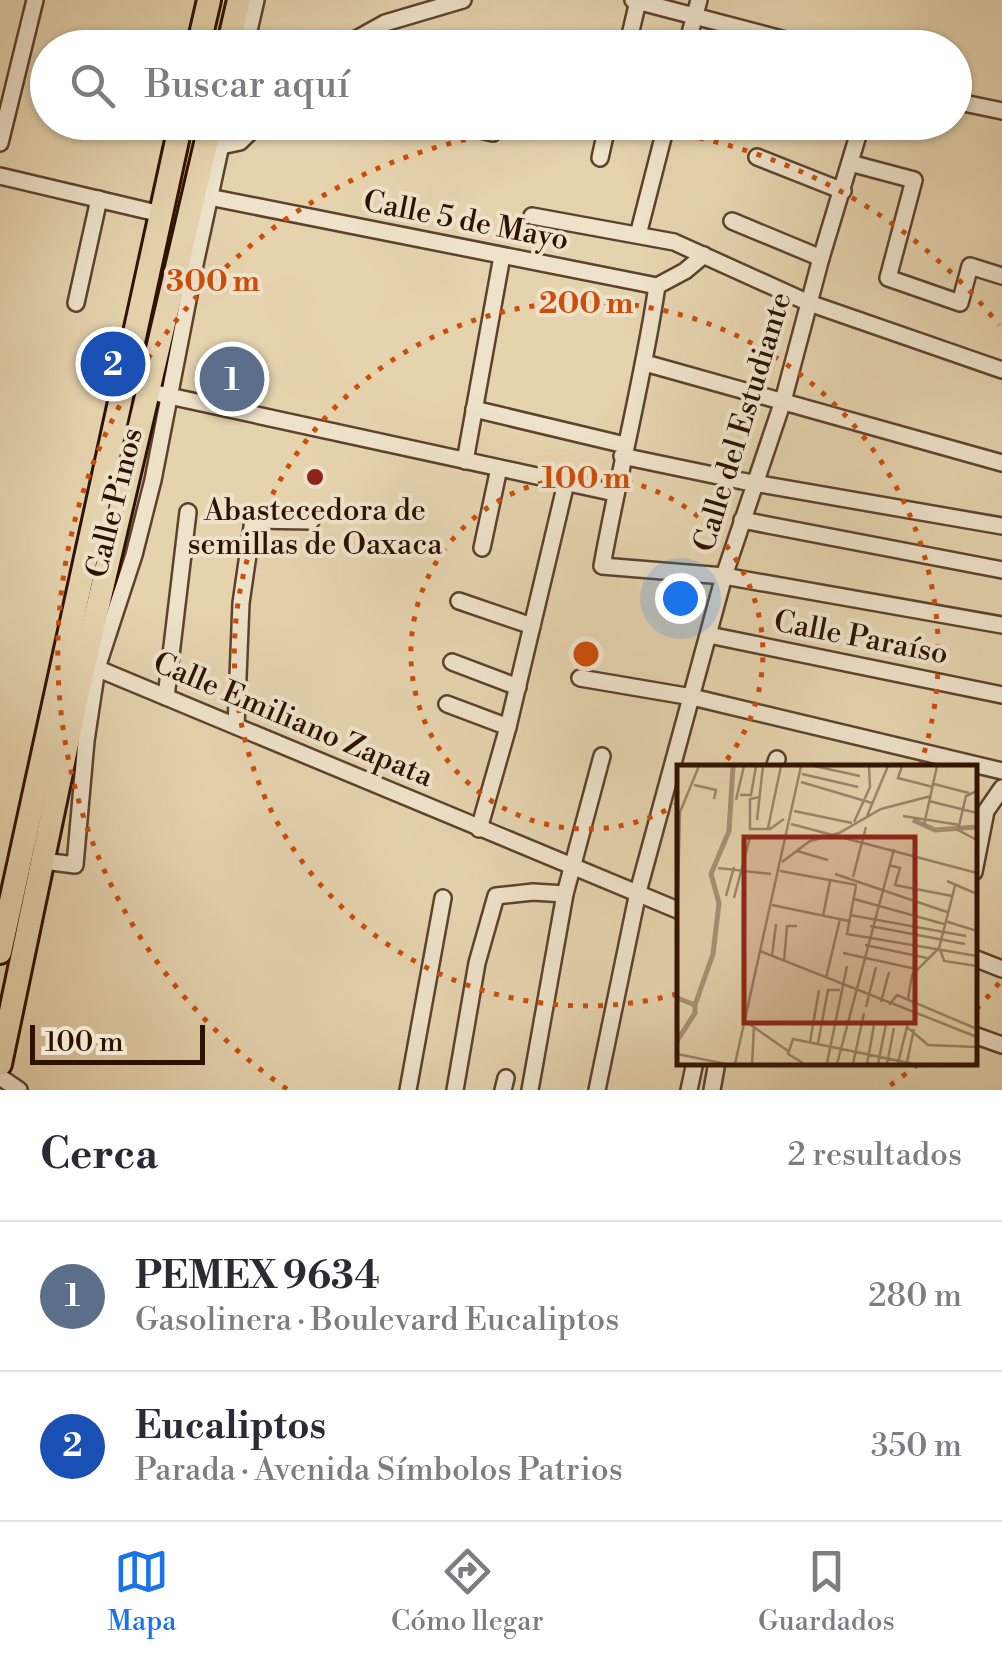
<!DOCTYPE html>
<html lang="es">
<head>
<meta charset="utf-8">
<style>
	body { margin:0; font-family:"Libre Bodoni",serif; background:#f7f7f7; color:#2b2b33 }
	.scale { position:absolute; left:30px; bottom:25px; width:175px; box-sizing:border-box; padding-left:10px; border:5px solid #2e1201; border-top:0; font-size:28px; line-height:35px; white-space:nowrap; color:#2e1201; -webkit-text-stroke:8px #eee2ca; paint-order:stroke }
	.you { position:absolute; left:680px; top:598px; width:35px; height:35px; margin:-25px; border:8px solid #fff; border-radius:50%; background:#1a73e8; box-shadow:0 0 0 15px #1a73e833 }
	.badge { display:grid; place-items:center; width:65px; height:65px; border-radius:50%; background:#1a73e8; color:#fff; font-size:32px; font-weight:700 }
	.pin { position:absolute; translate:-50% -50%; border:5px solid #fff; box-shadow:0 2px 10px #0006 }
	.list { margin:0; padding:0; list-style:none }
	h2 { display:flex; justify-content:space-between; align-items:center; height:130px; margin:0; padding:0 40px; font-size:42px }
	h2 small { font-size:32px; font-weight:400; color:#7c7c81 }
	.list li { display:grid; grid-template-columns:65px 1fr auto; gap:30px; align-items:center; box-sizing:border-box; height:150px; padding:0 40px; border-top:2px solid #e1e1e2 }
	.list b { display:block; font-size:38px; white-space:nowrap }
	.list p { margin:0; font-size:32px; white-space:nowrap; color:#7c7c81 }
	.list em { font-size:32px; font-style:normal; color:#7c7c81 }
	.icon { flex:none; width:55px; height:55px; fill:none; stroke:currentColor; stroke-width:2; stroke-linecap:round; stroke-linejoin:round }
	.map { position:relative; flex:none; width:1002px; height:1090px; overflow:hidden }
	.search { position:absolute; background:#fff; box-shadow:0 2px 8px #0004; left:30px; right:30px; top:30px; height:110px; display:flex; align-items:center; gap:25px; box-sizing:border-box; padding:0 35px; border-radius:55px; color:#7c7c81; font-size:38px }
	.sheet { height:430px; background:#fff }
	nav { display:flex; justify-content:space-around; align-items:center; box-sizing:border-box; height:140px; border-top:2px solid #e1e1e2; background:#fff; font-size:28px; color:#7c7c81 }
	nav a { display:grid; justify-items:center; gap:5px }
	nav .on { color:#1a73e8 }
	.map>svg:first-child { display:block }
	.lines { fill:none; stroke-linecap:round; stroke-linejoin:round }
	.minor-casing { stroke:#5c422c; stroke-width:20 }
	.highway-casing { stroke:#2e1201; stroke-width:28 }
	.minor { stroke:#eee2ca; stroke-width:15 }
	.highway { stroke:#e5d3ae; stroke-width:22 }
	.ring { fill:none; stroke:#cc4e0a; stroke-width:5; stroke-dasharray:5 10 }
	.poi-dot { fill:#8f2418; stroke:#eee2ca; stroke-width:4 }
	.labels { text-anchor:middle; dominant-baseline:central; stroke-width:8; stroke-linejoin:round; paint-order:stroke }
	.street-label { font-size:30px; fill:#2e1201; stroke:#eee2ca }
	.poi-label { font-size:30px; fill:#2e1201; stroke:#eee2ca }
	.inset-river { fill:none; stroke:#a79173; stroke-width:5 }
	.inset-road { fill:none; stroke:#9c8669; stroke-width:2.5 }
	.view { fill:#8f2418; fill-opacity:0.15; stroke:#8f2418; stroke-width:5 }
	.inset-edge { fill:none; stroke:#2e1201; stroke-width:5 }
	.centre { fill:#cc4e0a; stroke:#eee2ca; stroke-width:5 }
	.ring-label { font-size:30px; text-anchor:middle; font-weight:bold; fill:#cc4e0a; stroke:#eee2ca; stroke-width:8; stroke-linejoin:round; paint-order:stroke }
</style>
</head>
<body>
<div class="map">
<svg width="1002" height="1090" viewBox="0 0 1002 1090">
	<rect width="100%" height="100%" fill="#e5d3ae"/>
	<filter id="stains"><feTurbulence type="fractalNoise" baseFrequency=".002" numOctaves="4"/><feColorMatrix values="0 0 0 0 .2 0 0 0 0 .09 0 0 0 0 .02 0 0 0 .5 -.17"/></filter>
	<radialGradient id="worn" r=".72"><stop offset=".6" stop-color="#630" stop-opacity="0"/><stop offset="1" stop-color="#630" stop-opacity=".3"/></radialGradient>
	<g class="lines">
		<g class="minor-casing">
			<g id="minor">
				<polyline points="633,0 816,48"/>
				<polyline points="245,48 256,0"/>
				<polyline points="340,48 385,23 463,0"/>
				<polyline points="627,48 638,1"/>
				<polyline points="686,48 699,0"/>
				<polyline points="954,101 1002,111"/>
				<polyline points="446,122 493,133"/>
				<polyline points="0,143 35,0"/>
				<polyline points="221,146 240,142 260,122"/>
				<polyline points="757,157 843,191"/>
				<polyline points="600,158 608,122"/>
				<polyline points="850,163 914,180 888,278 960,303 970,266 1002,276"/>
				<polyline points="0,176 161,214"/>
				<polyline points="209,197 657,286 685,271 704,255"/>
				<polyline points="532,216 674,242 809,303 1002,370"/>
				<polyline points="732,221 821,258"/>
				<polyline points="638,235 667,122"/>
				<path d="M657,286C643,380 619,472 602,566L724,576L1002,625"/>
				<polyline points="76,303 99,199"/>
				<polyline points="645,363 1002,463"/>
				<polyline points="160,394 615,493"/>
				<polyline points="474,409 625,445"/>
				<polyline points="622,456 742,481 1002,526"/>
				<polyline points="465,461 502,256"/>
				<polyline points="742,520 1002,570"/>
				<polyline points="482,548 499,468"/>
				<polyline points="459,601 532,626"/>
				<polyline points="709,635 1002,695"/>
				<polyline points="452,662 518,687"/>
				<polyline points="89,665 680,911"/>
				<polyline points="580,678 692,697 1002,771"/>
				<polyline points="166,697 188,512"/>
				<polyline points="447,704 508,727"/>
				<polyline points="236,726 241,603 253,520 311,521"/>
				<polyline points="774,768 777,759"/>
				<polyline points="479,829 508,727 566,483"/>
				<polyline points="43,861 75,865 86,741 97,668 134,555 153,480 194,269 226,122"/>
				<polyline points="974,872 986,811 1002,788"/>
				<polyline points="974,958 1002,969"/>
				<polyline points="974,1035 1002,1045"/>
				<polyline points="0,1077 19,1090"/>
				<polyline points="408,1090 443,898"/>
				<polyline points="455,1090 477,963 496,896 533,892 565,894"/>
				<polyline points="503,1090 506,1078"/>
				<polyline points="530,1090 565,894 602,756"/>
				<polyline points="597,1090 638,892 724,576 783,401 821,258 862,122"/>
				<polyline points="689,1090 695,1062"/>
				<polyline points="712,1090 717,1062"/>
			</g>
		</g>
		<g class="highway-casing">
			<g id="highway">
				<polyline points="198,48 209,0"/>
				<polyline points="228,48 239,0"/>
				<polyline points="0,952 181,122"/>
				<polyline points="0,1064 78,691 211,122"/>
			</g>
		</g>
		<use href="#minor" class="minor"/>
		<use href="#highway" class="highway"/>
	</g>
	<g class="ring">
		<path d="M679 803A176 176 0 1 1 721 767"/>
		<path d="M677 994A352 352 0 1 1 920 766"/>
		<path d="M999 983A528 528 0 0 1 975 1011M918 1064A528 528 0 0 1 885 1089M287 1089A528 528 0 1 1 999 325"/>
	</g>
	<circle class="poi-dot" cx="315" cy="477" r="10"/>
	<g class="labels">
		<g class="street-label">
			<text transform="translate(466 221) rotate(11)">Calle 5 de Mayo</text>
			<text transform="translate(743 422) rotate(-73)">Calle del Estudiante</text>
			<text transform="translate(115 503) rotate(-76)">Calle Pinos</text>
			<text transform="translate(861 638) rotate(11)">Calle Paraíso</text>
			<text transform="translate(293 720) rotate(23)">Calle Emiliano Zapata</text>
		</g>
		<g class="poi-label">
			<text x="315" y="511">Abastecedora de<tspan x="315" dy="34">semillas de Oaxaca</tspan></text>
		</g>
	</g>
	<g transform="translate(677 765)">
		<rect width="300" height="300" fill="#e5d3ae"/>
		<path class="inset-river" d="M236,55L258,65L300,62M0,233L18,240V248L0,276M18,240L36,189L42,138L34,109L52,66L56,1"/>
		<path class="inset-road" d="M137,1L183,11M225,1L221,13L256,22M125,9L181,22M124,17L195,38M257,19L292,28M17,20L39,25L37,34M300,26L289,31L281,65L300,75M63,30H74L79,1M83,32L73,34V64H93L107,54M59,35L67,1M252,36L300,48M117,46L175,58M190,51L211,1M226,51L283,60M80,55L86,1M177,57L193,22L192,1M114,59L300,108M247,60L260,1M91,63L104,1M120,86L151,95M105,97L133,76L162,68L204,44L254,31M212,100L223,103L218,120L275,131M41,103L94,109M103,106L180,120M158,109L270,147M176,112L189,62M270,116L300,129M179,121L170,169L300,191M49,131L57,102M57,133L73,72M177,134L267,159M95,140L172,156M173,150L289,171M146,151L153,116M300,155V191M268,156L300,166M193,161L288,179M0,162L3,47L22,1M188,180L250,193M263,184L267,196L300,201M83,186L300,272M166,188L239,204M95,191L99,159M107,196L110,161H120M149,213L163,154M231,234L235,210L262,183L278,121M204,237L212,207M212,240L220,230L300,264M189,242L199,202M68,256L111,286M133,277L142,225M141,278L151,225H163M0,289L49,299M230,297L237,264M126,298L111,289L116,274L237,299M150,298L170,201M221,298L230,262L251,280L300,282M58,299L124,1M75,299L77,262M160,299L217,84M176,299L187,248M190,299L197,260M201,299L209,259M210,299L217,263"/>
		<path class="view" d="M67,72H238V258H67Z"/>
		<rect width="300" height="300" class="inset-edge"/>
	</g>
	<circle cx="586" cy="654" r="15" class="centre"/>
	<g class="ring-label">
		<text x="213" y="291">300 m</text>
		<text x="586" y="313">200 m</text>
		<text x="586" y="488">100 m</text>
	</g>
	<rect width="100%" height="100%" filter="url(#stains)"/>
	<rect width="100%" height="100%" fill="url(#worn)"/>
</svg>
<div class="scale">100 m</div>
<div class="you"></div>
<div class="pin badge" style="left:232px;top:379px;background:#5c6f8a">1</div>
<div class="pin badge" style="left:113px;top:364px;background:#1a4fb4">2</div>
<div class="search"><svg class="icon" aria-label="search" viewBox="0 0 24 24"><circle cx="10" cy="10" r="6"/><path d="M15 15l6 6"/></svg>Buscar aquí</div>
</div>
<section class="sheet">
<h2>Cerca<small>2 resultados</small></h2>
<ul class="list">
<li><span class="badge" style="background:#5c6f8a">1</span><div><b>PEMEX 9634</b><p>Gasolinera · Boulevard Eucaliptos</p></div><em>280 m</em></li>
<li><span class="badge" style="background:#1a4fb4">2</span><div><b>Eucaliptos</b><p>Parada · Avenida Símbolos Patrios</p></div><em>350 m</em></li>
</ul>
</section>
<nav>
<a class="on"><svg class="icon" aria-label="map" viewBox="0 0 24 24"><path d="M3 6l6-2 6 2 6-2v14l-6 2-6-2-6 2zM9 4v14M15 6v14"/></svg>Mapa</a>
<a><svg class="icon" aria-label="directions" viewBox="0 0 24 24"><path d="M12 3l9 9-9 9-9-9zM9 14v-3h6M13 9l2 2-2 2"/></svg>Cómo llegar</a>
<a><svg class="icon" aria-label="saved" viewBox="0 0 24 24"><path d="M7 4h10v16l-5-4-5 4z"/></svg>Guardados</a>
</nav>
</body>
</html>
